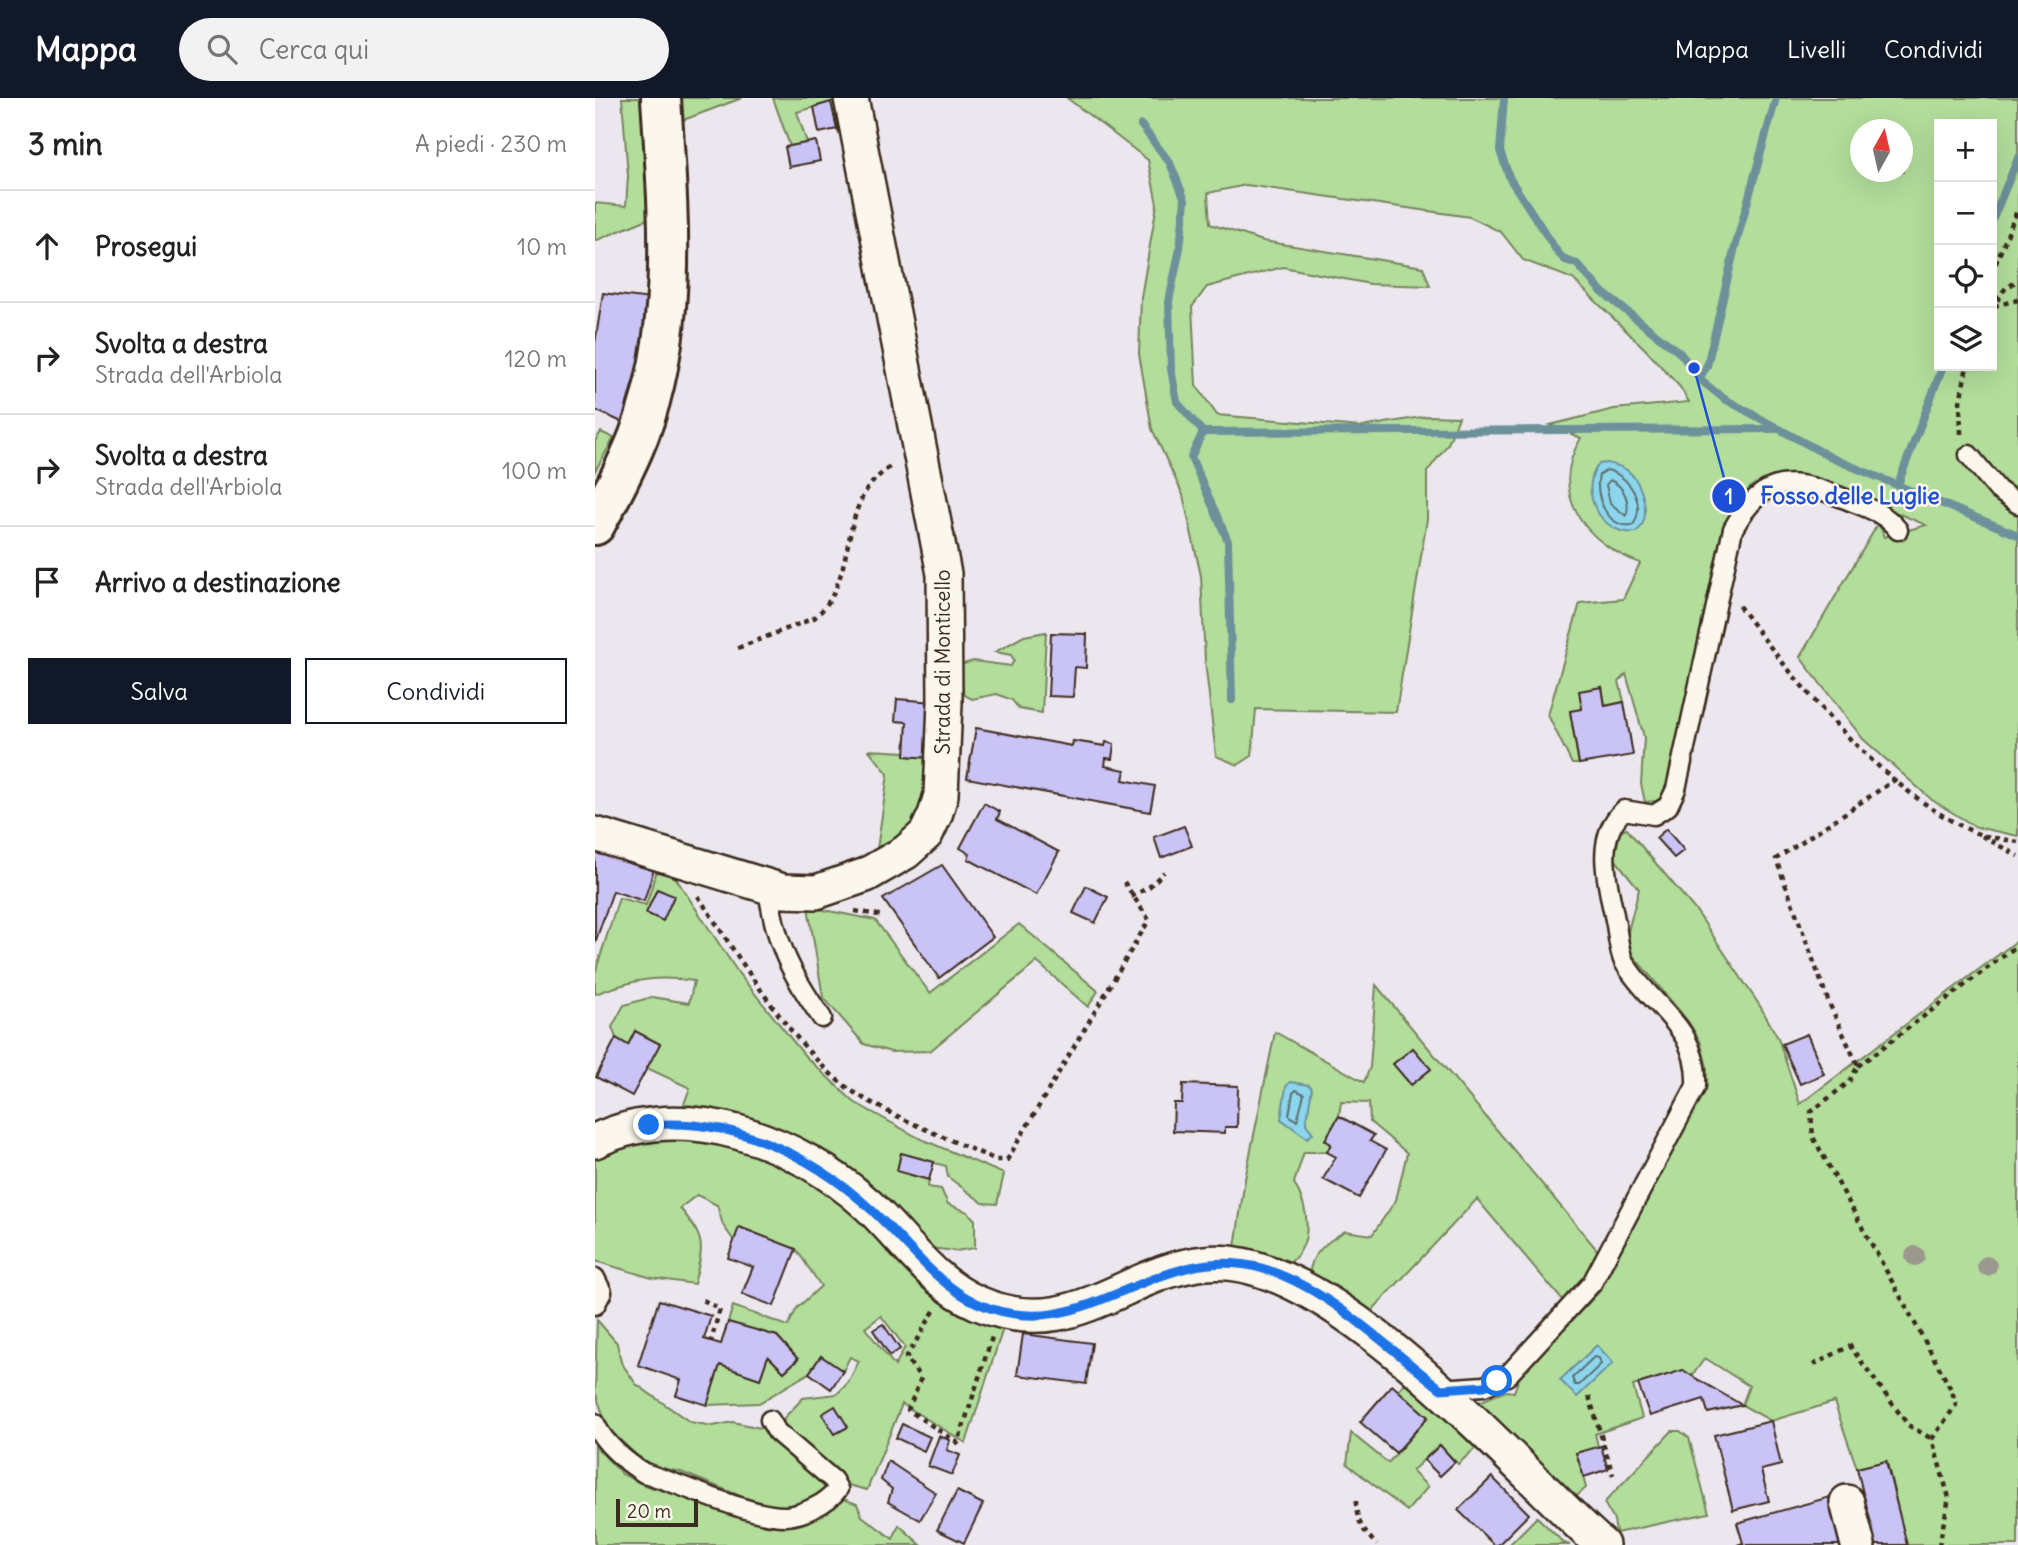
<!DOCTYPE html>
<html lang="it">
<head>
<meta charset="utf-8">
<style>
	body { margin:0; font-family:Delius,sans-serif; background:#f2f2f2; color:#222 }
	.controls { position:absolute; right:21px; top:21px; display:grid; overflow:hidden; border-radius:0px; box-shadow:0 7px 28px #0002 }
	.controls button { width:63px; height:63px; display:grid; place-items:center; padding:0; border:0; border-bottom:2px solid #e0e0e0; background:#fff; color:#222; font:35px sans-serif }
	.compass { position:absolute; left:1255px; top:21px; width:63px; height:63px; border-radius:50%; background:#fff; box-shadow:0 7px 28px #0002; rotate:8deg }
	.scale { position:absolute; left:21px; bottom:18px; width:82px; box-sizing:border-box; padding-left:7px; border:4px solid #3b2a1e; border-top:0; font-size:19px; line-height:24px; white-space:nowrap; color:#3b2a1e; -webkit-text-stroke:5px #fbf7ec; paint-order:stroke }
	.stop { position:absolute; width:21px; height:21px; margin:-16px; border:5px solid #1a73e8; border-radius:50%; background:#fff }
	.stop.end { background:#1a73e8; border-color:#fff; box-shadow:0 2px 7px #0008 }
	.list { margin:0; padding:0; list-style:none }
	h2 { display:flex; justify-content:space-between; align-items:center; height:91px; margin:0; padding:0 28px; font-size:30px }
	h2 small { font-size:23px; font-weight:400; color:#767676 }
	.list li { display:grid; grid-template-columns:46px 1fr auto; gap:21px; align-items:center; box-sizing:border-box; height:112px; padding:0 28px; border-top:2px solid #e0e0e0 }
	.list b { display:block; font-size:26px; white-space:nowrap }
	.list p { margin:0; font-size:23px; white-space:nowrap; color:#767676 }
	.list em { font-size:23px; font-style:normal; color:#767676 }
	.actions { display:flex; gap:14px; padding:21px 28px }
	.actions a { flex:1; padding:16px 0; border:2px solid #111827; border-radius:0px; text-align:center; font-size:24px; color:#111827 }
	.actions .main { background:#111827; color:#fff }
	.icon { flex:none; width:38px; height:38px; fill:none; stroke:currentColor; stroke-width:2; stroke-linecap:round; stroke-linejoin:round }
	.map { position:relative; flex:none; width:1423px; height:1447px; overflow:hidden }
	header { display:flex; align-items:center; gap:42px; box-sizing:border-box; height:98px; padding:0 35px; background:#111827; color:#fff }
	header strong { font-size:33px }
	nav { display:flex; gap:38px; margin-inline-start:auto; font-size:24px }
	.search { width:490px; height:63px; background:#f2f2f2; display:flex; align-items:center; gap:18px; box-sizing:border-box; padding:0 24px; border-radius:38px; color:#767676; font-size:26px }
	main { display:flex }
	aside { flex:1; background:#fff }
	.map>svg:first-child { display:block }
	.green { fill:#b2dd9b; stroke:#76845c; stroke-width:2; fill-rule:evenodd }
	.water { fill:#8cd6ed; stroke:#6c919a; stroke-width:2 }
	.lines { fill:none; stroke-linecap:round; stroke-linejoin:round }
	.shore { stroke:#5b6f71; stroke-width:2 }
	.stream { stroke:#6c919a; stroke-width:8 }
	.building { fill:#cac3f5; stroke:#3b2a1e; stroke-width:2 }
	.service-casing { stroke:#3b2a1e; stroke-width:23 }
	.minor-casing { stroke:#3b2a1e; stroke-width:38 }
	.secondary-casing { stroke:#3b2a1e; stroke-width:44 }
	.path { stroke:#3b2a1e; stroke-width:4.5; stroke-dasharray:5 5; stroke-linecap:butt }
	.service { stroke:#fbf7ec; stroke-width:18 }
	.minor { stroke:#fbf7ec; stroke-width:33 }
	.secondary { stroke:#fbf7ec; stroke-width:38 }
	.tree { fill:#9b988d }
	.route { stroke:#1a73e8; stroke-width:9 }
	.labels { text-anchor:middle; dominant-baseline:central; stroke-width:5; stroke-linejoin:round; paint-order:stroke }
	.street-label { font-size:21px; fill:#3b2a1e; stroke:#fbf7ec }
	.leader { fill:none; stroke:#1d4ed8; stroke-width:2.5 }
	.callout-dot { fill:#1d4ed8; stroke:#fbf7ec; stroke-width:2.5 }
	.mark-label { font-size:21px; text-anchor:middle; font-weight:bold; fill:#fff }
	.callout-label { font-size:23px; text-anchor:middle; font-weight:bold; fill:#1d4ed8; stroke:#fbf7ec; stroke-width:5; stroke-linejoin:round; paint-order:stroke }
</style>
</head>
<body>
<header>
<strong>Mappa</strong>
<div class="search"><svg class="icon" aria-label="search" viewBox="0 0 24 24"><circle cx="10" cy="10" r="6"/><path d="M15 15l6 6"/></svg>Cerca qui</div>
<nav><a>Mappa</a><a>Livelli</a><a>Condividi</a></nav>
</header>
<main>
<aside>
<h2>3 min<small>A piedi · 230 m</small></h2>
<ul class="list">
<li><svg class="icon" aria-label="ahead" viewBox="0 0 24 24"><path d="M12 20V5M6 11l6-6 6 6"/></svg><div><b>Prosegui</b></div><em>10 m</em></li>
<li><svg class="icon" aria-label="right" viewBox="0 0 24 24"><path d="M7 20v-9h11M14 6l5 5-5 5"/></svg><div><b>Svolta a destra</b><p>Strada dell'Arbiola</p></div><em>120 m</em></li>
<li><svg class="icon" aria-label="right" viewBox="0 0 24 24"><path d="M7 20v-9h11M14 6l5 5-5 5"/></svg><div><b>Svolta a destra</b><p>Strada dell'Arbiola</p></div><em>100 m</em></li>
<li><svg class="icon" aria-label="arrive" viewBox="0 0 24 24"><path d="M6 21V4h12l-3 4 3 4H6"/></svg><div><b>Arrivo a destinazione</b></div></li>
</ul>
<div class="actions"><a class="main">Salva</a><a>Condividi</a></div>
</aside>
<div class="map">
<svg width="1423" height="1447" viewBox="0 0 1423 1447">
	<rect width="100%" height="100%" fill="#ece7ef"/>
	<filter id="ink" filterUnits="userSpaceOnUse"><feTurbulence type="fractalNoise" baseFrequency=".0143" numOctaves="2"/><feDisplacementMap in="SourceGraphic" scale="14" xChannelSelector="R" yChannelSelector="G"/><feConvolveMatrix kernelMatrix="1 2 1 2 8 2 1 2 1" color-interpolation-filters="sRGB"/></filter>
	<g filter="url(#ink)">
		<g class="green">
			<polygon points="27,0 45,0 55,120 0,143 0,105 31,108 33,78"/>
			<polygon points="81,0 147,0 83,24"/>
			<polygon points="178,0 247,0 246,38 242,31 235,5 202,14 212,45 195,48"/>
			<path d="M472,0H1423V738L1381,729L1337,702L1268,641L1205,559L1284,424L1289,439L1331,427L1219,380L1194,377L1158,387L1144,401L1131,428L1074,695L1061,703L1050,704L1046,686L1049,639L1031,576L1024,583L1029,604L1010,608L1007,589L987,611L975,613L984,666H977L953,617L985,505L1028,501L1045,465C991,446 952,396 986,340L955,327L1019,311L1094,304L1085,289L1051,252L978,181L928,162L906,134L875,119L651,87L613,95L615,126L668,143L828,169L835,188L775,186L688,169L612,189L597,209L601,287L622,317L766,329L833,318L864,319L853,346L832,374V421L801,614L661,611L657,658L643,667L621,658L610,563L606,478L588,397L557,331L544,256L546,199L562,106L553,62ZM1344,26H1397V268H1344ZM1266,32H1308V74H1266Z"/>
			<polygon points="6,334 19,340 0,373 0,343"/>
			<polygon points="451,534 447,615 424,611 417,602 402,596 377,601 362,593 362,568 378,563 416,568 419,562 416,557 400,554 429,538"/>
			<polygon points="274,652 310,654 310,658 335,660 338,668 321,732 281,758 293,676"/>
			<polygon points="1031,730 1102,814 1165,908 1183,940 1205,1006 1423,842 1423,1447 1311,1447 1292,1363 1262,1370 1239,1304 1176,1323 1147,1307 1154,1288 1110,1260 1097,1278 1088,1272 1038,1288 1047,1320 1000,1336 1003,1348 982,1355 991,1390 978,1401 881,1305 911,1293 919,1294 925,1277 1006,1192 1052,1096 1110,992 1112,969 1105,943 1093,923 1035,854 1031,841 1044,791 1019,760 1025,735"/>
			<path d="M62,772L80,779L144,876L210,958L259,1004L324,1040L409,1076L402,1106L388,1105L353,1079L351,1068L306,1056L302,1073L334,1082L333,1089L346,1091L353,1106L373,1114L380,1122V1150L361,1153L334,1150L87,1011L95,990L52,970L40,933L33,947L21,940L17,929L29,907L57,899L94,905L99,883C58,877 39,882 0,896V875L24,800L51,807Z"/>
			<polygon points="213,809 280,822 335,895 424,826 503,893 493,909 442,864 335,953 296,954 269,946 228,899"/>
			<path d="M781,887L1003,1153L995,1172L968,1203L882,1101L771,1219L715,1178C713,1157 733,1143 750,1133L777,1137L801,1102L812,1055L775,1024L774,1005L746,1004L744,1018L730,1042L736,1046L732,1054H709L699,1085C714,1111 720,1146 693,1166L639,1156L650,1081L680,934L769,984L775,969Z"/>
			<path d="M89,1040L156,1054L206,1075L409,1227L371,1345L307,1306L272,1392L253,1387L188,1331L189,1320L208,1300L242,1296L253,1285L264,1263L255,1259L248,1273L226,1258L214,1275L164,1305L112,1307L125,1267L165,1281L173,1258L189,1274L203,1262L182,1238L133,1224L138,1208L193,1228L202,1210L226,1188L201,1151L145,1129L139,1143L128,1127L122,1107L102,1097L85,1110C111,1142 109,1147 99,1186L57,1180L0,1163V1058L24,1045ZM286,1218L310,1249L300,1268L270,1230Z"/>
			<polygon points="2,1222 22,1245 26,1264 41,1286 95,1324 118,1328 138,1324 170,1331 176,1341 233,1390 214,1404 191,1411 163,1405 86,1374 61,1369 42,1358 13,1330 0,1294"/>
			<polygon points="811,1284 884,1347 863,1366 844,1347 817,1373 833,1389 812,1413 752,1366 756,1335 793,1365 833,1319 803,1293"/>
			<polygon points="1077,1333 1085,1333 1094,1340 1114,1415 1021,1435 1019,1422 1009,1405"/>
			<polygon points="0,1348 27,1376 49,1387 159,1420 197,1425 222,1419 249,1401 262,1406 267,1418 298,1441 304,1427 326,1447 0,1447"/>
			<polygon points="942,1419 969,1445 975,1447 914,1447"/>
		</g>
		<g class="water">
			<path d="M1012,365C1020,367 1027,368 1033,373C1048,385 1058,421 1041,434C1006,439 982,392 1004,366Z"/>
			<polygon points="695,984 714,987 717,990 711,1026 718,1035 712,1040 686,1021 691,989"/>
			<polygon points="1002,1247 1018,1265 982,1299 965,1282"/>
		</g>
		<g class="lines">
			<g class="shore">
				<path d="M1012,372C1034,377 1052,406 1038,427C1012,431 999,398 1004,377Z"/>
				<path d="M1015,382C1029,388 1036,404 1031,418L1015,405L1011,387Z"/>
				<polygon points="701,992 709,996 702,1023 694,1017 698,995"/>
				<polygon points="999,1259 1004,1260 1006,1266 984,1287 980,1287 977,1280"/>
			</g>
			<g class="stream">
				<polyline points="909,0 905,53 915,81 963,155 970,162 982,166 1007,194 1085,255 1108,284 1128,300 1239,361 1423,437"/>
				<polyline points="546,27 575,65 590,102 585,150 574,203 576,271 582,304 608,334 1181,331"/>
				<polyline points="1397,123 1423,60"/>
				<polyline points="1105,279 1112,268 1139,153 1181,0"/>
				<polyline points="608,334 596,359 633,443 637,602"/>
				<polyline points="1303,386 1348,268"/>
			</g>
		</g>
		<g class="building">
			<polygon points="236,4 242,31 224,35 219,9"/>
			<polygon points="221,43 225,63 194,69 190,49"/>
			<polygon points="8,195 56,201 43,266 27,324 0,312 0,245"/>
			<polygon points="456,535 492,536 491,570 480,569 478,599 453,598"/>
			<polygon points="1007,589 1010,608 1029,604 1038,657 984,666 975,613 987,611 984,593"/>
			<polygon points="302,601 339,604 335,660 310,658 312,624 300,623"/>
			<polygon points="381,630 477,648 478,643 510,648 511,644 519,646 517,661 511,660 510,668 530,672 528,682 560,688 555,714 372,680"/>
			<polygon points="389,705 405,714 402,721 464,754 441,797 373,761 375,756 365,750"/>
			<polygon points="589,728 597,748 566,760 559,739"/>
			<polygon points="1071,731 1089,752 1079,760 1061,740"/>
			<polygon points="0,753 59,771 49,803 18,793 0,845"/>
			<polygon points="347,767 398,839 344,880 288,801"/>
			<polygon points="491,788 513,799 500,825 478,815"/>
			<polygon points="62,791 79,798 68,823 51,815"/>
			<polygon points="40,933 65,946 37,998 1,979 21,940 33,947"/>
			<polygon points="1212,936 1229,976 1205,986 1187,946"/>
			<polygon points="818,950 836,971 816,987 798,966"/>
			<polygon points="588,986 643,988 642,1029 630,1029 630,1035 578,1033 579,1005 587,1005"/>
			<polygon points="744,1018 779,1037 775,1043 791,1052 764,1100 728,1081 741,1059 732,1054 736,1046 730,1042"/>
			<polygon points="306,1055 339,1064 334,1082 302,1073"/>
			<polygon points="144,1129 201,1151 179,1208 147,1196 158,1169 133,1160"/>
			<polygon points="64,1202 116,1218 109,1241 126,1246 133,1224 182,1238 203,1261 189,1274 173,1258 165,1281 125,1267 112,1307 81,1297 86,1282 43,1267"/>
			<polygon points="288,1226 305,1251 295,1258 278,1232"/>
			<polygon points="428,1236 497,1245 491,1286 422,1277"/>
			<polygon points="226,1258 248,1273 236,1291 214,1275"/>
			<polygon points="1088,1272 1097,1278 1147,1307 1113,1315 1109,1301 1055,1318 1043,1286"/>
			<polygon points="797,1287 833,1319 801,1355 765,1324"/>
			<polygon points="240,1308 253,1329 240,1336 227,1316"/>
			<polygon points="1176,1323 1186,1367 1166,1372 1174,1403 1138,1412 1119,1337"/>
			<polygon points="307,1326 335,1339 329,1353 301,1340"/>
			<polygon points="344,1338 355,1342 352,1352 365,1357 357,1377 333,1368"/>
			<polygon points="845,1347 860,1364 845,1378 829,1362"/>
			<polygon points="1006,1348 1013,1371 989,1379 981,1355"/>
			<polygon points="293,1363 341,1395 325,1422 293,1404 297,1391 286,1382"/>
			<polygon points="1291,1363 1312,1447 1280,1447 1262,1370"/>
			<polygon points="897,1379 934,1416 903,1447 899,1447 863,1412"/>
			<polygon points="362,1393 388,1406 369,1445 342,1432"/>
			<polygon points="1235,1399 1249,1447 1142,1447 1148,1445 1142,1425"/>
		</g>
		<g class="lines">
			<g class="service-casing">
				<g id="service">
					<polyline points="1374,357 1403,392 1423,406"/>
					<path d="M173,789C179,843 196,876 227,920"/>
					<polyline points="0,1180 7,1194 0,1207"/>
					<path d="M846,1291L889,1288L912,1278L997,1185L1101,988C1104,927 1056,910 1029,864C1024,854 1023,838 1021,827C1014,789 997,741 1029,712L1059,717L1073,708L1081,691L1138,431C1170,374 1198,380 1253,402C1273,410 1290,415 1303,432"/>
					<path d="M0,1325C8,1345 31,1364 49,1375C88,1386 154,1419 191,1418C208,1417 233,1405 243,1391L238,1382L182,1334L175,1322"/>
				</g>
			</g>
			<g class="minor-casing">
				<g id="minor">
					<polyline points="0,736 188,793 221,794 271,777 311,754 331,736 340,717 346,697 350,605 349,476 256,0"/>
					<path d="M0,1043C90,999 203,1043 273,1107C308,1140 338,1186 383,1205C477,1246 528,1173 610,1165C734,1151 918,1369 1007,1447"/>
					<polyline points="1252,1404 1263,1447"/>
				</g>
			</g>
			<g class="secondary-casing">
				<path id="secondary" d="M0,427C16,398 32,368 44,337C85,228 73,113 66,0"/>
			</g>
			<g class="path">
				<polyline points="1397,175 1423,110"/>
				<polyline points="1397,188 1399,208 1423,202"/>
				<polyline points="1397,211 1409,192 1423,182"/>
				<polyline points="1366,336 1365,304 1372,268"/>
				<path d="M1144,508C1202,586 1291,696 1381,735C1394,740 1410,741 1423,744"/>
				<path d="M143,550L219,520C255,491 248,435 268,398C275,384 286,376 298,366"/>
				<polyline points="1301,681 1181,761 1234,905 1263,968 1254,984 1216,1014 1218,1039 1357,1293 1361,1307 1337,1341 1354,1400 1344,1447"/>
				<polyline points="1387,738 1423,758"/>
				<path d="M103,798C141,855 204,959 260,995C304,1022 354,1041 401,1062H412L554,822L529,784"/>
				<polyline points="536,799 554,789 569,774"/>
				<polyline points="260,813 289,818"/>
				<polyline points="1263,968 1423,847"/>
				<polyline points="108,1202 125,1211 116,1243"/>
				<polyline points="339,1213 311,1260 326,1280 313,1312 363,1345 397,1239"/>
				<polyline points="1218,1267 1255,1248 1313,1327 1337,1341"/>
				<polyline points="994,1298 1018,1377"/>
				<path d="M761,1403C761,1423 768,1433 782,1447"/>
			</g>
			<use href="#service" class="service"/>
			<use href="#minor" class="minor"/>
			<use href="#secondary" class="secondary"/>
		</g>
		<g class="tree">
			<circle cx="1320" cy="1158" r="10"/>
			<circle cx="1392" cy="1168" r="10"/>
		</g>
	</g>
	<g class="lines" filter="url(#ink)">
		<path class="route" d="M54,1027C145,1019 228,1062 290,1125C318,1153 345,1188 382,1205C488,1253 556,1144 662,1169C728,1185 793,1250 846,1291L889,1288L902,1283"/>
	</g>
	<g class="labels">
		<g class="street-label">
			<text transform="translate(347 564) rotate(-90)">Strada di Monticello</text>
		</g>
	</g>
	<path class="leader" d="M1099 270L1134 398"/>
	<g class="callout-dot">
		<circle cx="1099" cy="270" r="7"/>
		<circle cx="1134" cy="398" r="18"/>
	</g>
	<g class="mark-label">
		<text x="1134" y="406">1</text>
	</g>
	<g class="callout-label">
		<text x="1255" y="406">Fosso delle Luglie</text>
	</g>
</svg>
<div class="controls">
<button>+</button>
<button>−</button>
<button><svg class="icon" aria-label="locate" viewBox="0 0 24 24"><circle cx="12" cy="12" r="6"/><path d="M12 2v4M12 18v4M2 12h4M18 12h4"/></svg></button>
<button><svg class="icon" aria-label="layers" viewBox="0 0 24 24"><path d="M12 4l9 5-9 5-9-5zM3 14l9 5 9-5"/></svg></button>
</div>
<svg class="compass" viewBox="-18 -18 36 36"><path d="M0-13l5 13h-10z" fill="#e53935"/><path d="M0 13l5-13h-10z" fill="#767676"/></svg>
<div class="scale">20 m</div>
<div class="stop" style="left:902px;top:1283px"></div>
<div class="stop end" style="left:54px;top:1027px"></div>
</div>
</main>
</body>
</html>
